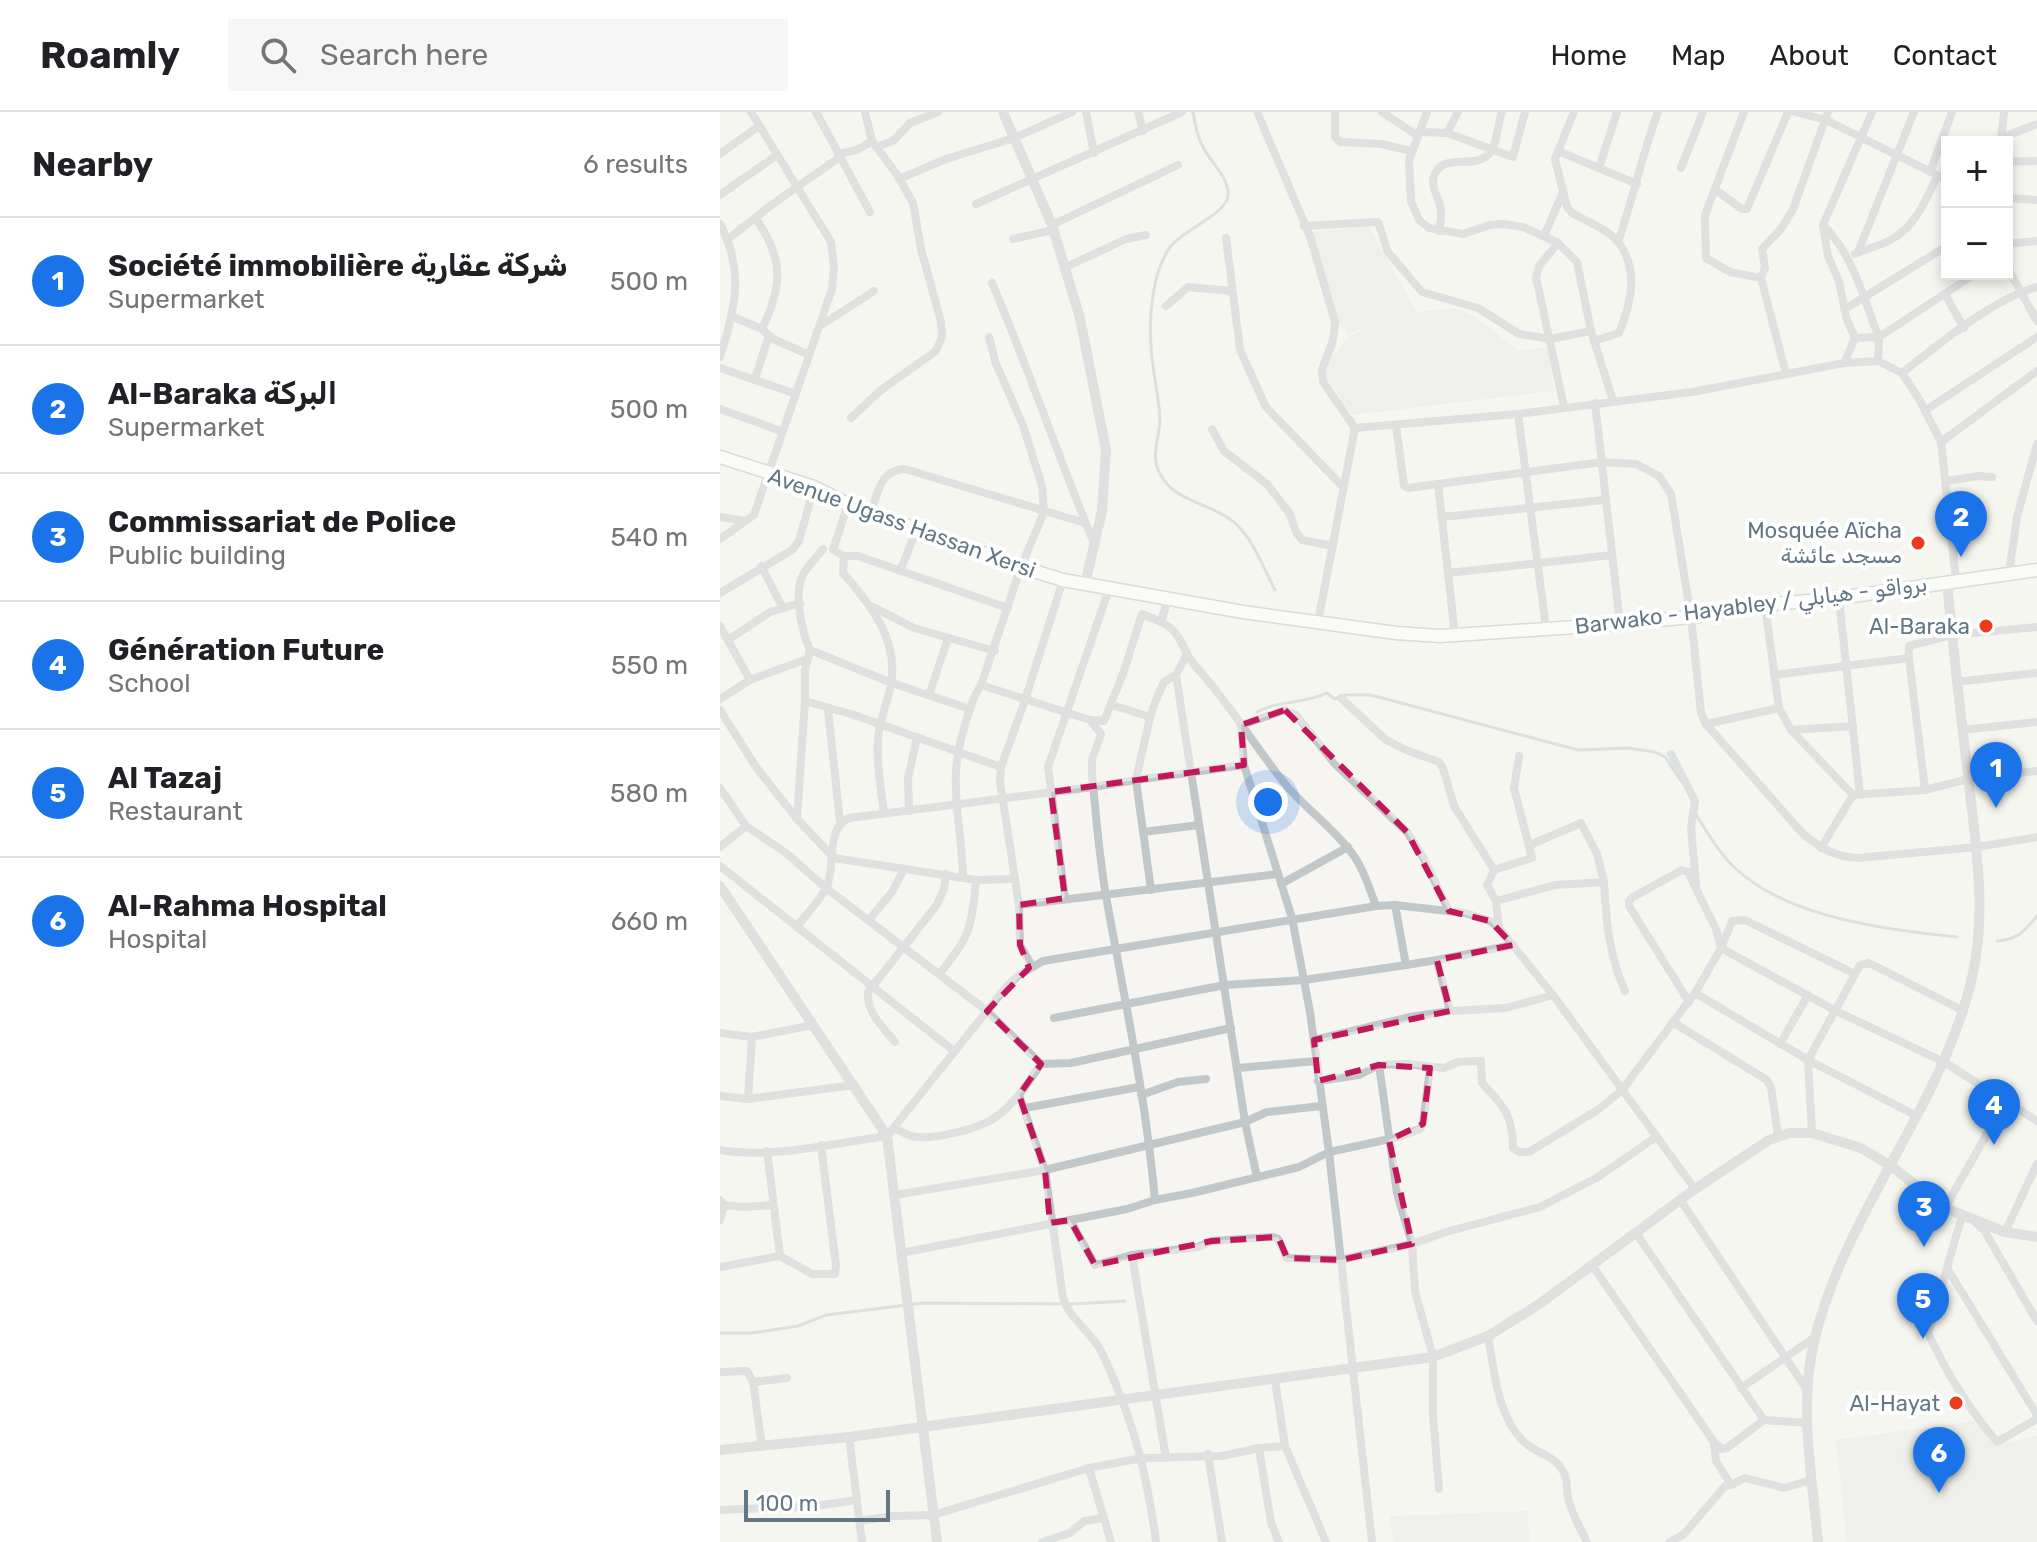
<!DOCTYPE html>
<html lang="en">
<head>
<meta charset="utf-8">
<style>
	body { margin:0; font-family:Rubik,"Noto Sans Arabic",sans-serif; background:#f6f6f6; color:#202124 }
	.controls { position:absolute; right:24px; top:24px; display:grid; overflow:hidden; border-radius:0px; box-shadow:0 4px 12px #0003 }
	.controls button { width:72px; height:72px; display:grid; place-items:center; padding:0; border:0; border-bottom:2px solid #e0e0e0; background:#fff; color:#202124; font:40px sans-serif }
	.scale { position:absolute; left:24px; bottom:20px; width:146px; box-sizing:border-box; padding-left:8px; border:4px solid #637884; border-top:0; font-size:22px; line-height:28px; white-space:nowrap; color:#637884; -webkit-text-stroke:6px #fff; paint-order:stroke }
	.you { position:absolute; left:548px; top:690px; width:28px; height:28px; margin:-20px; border:6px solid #fff; border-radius:50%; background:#1a73e8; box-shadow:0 0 0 12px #1a73e833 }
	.badge { display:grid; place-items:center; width:52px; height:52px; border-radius:50%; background:#1a73e8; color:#fff; font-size:26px; font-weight:700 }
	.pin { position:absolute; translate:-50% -66px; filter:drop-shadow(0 2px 4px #0008) }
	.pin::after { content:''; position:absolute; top:42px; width:28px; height:24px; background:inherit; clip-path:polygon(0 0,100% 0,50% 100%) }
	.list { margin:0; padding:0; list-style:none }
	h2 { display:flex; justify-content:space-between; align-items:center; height:104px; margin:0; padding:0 32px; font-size:34px }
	h2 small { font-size:26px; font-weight:400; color:#757577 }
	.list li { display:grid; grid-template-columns:52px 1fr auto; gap:24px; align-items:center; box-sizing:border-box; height:128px; padding:0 32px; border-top:2px solid #e0e0e0 }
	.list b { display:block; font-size:30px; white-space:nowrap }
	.list p { margin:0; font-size:26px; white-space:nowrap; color:#757577 }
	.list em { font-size:26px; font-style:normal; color:#757577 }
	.icon { flex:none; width:44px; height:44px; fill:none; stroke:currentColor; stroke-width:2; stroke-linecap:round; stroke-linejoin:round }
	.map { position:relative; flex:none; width:1317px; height:1430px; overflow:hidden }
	header { display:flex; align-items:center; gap:48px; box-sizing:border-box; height:112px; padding:0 40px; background:#fff; border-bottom:2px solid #e0e0e0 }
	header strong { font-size:38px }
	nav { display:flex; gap:44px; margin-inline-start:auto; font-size:28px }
	.search { width:560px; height:72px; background:#f6f6f6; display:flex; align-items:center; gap:20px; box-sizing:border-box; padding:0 28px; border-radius:0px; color:#757577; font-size:30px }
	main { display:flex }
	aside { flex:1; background:#fff }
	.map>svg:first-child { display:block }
	.built { fill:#e6e7e5 }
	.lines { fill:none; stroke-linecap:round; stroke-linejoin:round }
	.stream { stroke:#b9c7ca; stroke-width:3 }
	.secondary-casing { stroke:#b4babe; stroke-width:15 }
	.minor { stroke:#c2c7c9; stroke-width:8 }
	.tertiary { stroke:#c2c7c9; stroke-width:10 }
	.secondary { stroke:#fff; stroke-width:12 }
	.marked { fill:none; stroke:#c2185b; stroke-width:6; stroke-dasharray:16 10; stroke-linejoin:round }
	.poi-dot { fill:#ec3b1b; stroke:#fff; stroke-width:3 }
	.labels { text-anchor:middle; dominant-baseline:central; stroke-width:8; stroke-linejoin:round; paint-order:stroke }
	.street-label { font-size:22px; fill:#637884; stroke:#fff }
	.poi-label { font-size:22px; fill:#637884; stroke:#fff; text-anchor:end }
</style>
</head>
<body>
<header>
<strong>Roamly</strong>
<div class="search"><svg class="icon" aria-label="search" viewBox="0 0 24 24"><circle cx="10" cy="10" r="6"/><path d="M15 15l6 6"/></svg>Search here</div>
<nav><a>Home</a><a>Map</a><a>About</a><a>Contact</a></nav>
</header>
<main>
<aside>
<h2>Nearby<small>6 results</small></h2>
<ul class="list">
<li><span class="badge">1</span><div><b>Société immobilière شركة عقارية</b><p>Supermarket</p></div><em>500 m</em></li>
<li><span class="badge">2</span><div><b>Al-Baraka البركة</b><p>Supermarket</p></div><em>500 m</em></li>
<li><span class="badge">3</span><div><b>Commissariat de Police</b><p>Public building</p></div><em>540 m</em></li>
<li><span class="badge">4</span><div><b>Génération Future</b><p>School</p></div><em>550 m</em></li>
<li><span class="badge">5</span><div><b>Al Tazaj</b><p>Restaurant</p></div><em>580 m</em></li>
<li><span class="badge">6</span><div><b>Al-Rahma Hospital</b><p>Hospital</p></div><em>660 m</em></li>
</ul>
</aside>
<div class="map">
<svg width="1317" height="1430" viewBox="0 0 1317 1430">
	<rect width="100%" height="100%" fill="#f6f5f1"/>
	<g class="built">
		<polygon points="649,115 697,200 734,196 754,204 799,239 828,235 834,279 632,303 607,267 608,250 628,226 648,214 628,223 614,204 590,120"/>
		<polygon points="1254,1309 1276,1333 1317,1324 1317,1430 1127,1430 1116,1328"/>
		<polygon points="808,1399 809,1430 673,1430 670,1404"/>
	</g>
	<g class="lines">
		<g class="stream">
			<path d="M473,0C475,12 477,24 483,35C490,50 509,65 508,83C508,101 463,118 451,134C432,159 429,204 431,234C432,259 439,283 440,307C440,322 432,341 437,355C450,393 495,389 519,415C535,432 544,457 555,478"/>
			<path d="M537,600C558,588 585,592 607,581L615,587L626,583H651L858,638L908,636L935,640L945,645L961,669"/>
			<path d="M975,701C987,720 999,741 1015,756C1068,806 1168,818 1237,825"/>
			<path d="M1277,829C1298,827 1304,820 1317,804"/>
			<polyline points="0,1221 32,1221 78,1214 106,1203 203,1191 353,1192 405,1189"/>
		</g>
		<g class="secondary-casing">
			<polyline id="secondary" points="0,345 94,375 128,392 301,455 343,468 523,500 676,521 720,524 900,512 971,505 1045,493 1119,486 1317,458"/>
		</g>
		<g class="minor">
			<polyline points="96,0 150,100"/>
			<polyline points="366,0 374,41"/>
			<polyline points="418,0 423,19"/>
			<polyline points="537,0 590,124 615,210 613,228 602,258 603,270 635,316"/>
			<polyline points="615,0 615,25 620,30 661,32 691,39"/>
			<polyline points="662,0 698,24"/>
			<polyline points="707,0 689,48 691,89 699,108 709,116 743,122 770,113 783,112 803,115 838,131 857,150 871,219 893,289"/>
			<path d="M854,0L835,47L847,95L852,101C866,109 889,118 899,131C919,159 911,192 899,221L874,229"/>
			<polyline points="1024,0 985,103 986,146 1010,160 1041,166"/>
			<polyline points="1075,0 1106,8 1227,68"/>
			<polyline points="1152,0 1103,113 1108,144 1119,169 1126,205 1135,226 1159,225 1158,249"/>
			<polyline points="701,20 727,21 738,0"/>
			<polyline points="727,21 793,45 805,0"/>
			<polyline points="1281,26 1317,12"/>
			<polyline points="1281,27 1284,0"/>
			<polyline points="156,35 173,29 190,11 218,0"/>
			<polyline points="838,39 917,72"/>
			<polyline points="0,42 39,14"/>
			<polyline points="118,42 137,38 152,29"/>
			<polyline points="1287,50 1317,49"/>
			<polyline points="879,56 897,0"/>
			<polyline points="961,56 983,0"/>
			<polyline points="1210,60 1232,0"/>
			<polyline points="179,67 226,47 294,26 352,0"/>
			<polyline points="996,78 1022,97 1027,97 1068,0"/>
			<polyline points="0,83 57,43"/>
			<polyline points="1287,86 1317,88"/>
			<polyline points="256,92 462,0"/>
			<path d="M0,112C25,159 15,197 0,245"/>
			<polyline points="332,113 458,53"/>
			<polyline points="584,114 658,110 668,140 702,180 758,196 799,222 830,227 871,219"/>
			<path d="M1105,115C1134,145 1143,186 1159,225L1255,162"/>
			<path d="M719,119C720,113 722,106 721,100C721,87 710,77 714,64C722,40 754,58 769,42C778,31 777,13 782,0"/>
			<polyline points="824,124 843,80"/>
			<polyline points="506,126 520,238 546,295 623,375"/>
			<polyline points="8,127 54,91 120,45"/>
			<polyline points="293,127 333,118"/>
			<path d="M898,130C913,87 922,42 938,0"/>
			<polyline points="838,131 819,154 816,165 844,295"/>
			<polyline points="1287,132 1317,129"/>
			<polyline points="1138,140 1194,0"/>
			<path d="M1135,142C1147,136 1161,134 1172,127C1195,115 1207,86 1217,64"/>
			<polyline points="1287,155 1317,209"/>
			<polyline points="344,156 406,127 426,123"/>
			<path d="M272,171C309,257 338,345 374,431"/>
			<polyline points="1225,182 1244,216"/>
			<polyline points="446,194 468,175 512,179"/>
			<polyline points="1125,197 1227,134"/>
			<path d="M13,205L42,217C63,173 64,147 36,107"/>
			<polyline points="100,214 154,179"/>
			<polyline points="42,217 53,227 87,242"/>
			<polyline points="1124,251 1135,226"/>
			<polyline points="0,256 76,282"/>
			<path d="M1182,261C1218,233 1274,186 1317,175"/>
			<polyline points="1066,262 1041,166 1045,156 1042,137 1061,117 1073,97 1108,0"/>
			<polyline points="35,267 49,223"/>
			<polyline points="875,291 900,512"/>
			<polyline points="0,297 61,319"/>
			<polyline points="1206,298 1317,225"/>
			<polyline points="798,302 826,516"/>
			<polyline points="131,306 161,278 216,239 222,225 221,210 201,137 193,91 178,64 152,29 145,0"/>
			<polyline points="676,313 684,374 688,376 718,372"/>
			<polyline points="492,317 504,339 547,372 570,402 576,420 582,428 613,434"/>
			<polyline points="1221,330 1317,259"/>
			<polyline points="1227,369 1259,364 1272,365"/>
			<polyline points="128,392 113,438 124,444 138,444 288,496"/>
			<path d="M151,399C158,381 161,357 185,357L365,411"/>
			<polyline points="0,405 26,409"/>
			<polyline points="722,405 884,388"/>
			<polyline points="0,427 34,403 112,177 114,154 111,130 31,0"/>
			<path d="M124,444L123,461C150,492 179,527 171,572C168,591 159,607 158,627C156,651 161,677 164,702"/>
			<polyline points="41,454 63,496"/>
			<polyline points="180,459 197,417"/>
			<polyline points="728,461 892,443"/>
			<polyline points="1289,461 1297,405 1317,332"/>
			<polyline points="0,481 72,438 79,429 94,375"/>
			<polyline points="1119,486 1140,683"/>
			<path d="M448,487L441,510C465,522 460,538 477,556C510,592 535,635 566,673C587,698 615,717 634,744C644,758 650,778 656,794"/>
			<polyline points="1045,493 1059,596 1071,618 1133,683 1205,678 1248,667 1317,659"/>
			<polyline points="153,495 194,516 275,539"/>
			<polyline points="598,510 635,316 798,302 972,280 1124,251 1158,249 1182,261 1199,287 1221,330 1236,469"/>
			<polyline points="0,514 30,568"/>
			<path d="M735,523L718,372L882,350L916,352L939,364L951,382L971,505L981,601L986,612L1083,722C1101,736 1114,745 1138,746L1257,735L1317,725"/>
			<polyline points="8,528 50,500 80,491"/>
			<path d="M90,538C82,520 73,481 83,463C87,454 97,445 103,437"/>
			<polyline points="466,544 456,563 444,570 438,583 430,605 416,668 524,653"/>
			<polyline points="456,563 525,1010 537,1065"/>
			<polyline points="1054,563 1189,546"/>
			<polyline points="1236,570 1317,561"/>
			<polyline points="261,573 301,455 324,400 322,374 303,313 276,252 269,225"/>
			<polyline points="209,583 228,526"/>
			<polyline points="621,586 666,628 686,638 719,650 723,656 734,694 774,758 767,773 776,789 779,816"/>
			<polyline points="0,587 30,568 87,547"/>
			<polyline points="392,593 430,605"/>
			<polyline points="108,597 120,710"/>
			<polyline points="250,597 172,571 90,538 85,558 85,589 134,603 281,655"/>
			<polyline points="0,598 36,655 77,707 114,746 256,768 293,767"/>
			<polyline points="371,608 384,609 404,559 422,502 441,510"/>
			<polyline points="986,612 1059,596"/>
			<polyline points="1071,618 1133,614"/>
			<polyline points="1243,618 1317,610"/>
			<polyline points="951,642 975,689 971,716 976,772"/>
			<polyline points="0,676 26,714 66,741 106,776 267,899 321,952"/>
			<polyline points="1205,678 1189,546 1189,534 1232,523 1317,515"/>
			<polyline points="189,699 188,667 197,625"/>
			<polyline points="77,706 85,589"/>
			<polyline points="423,720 479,713"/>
			<polyline points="810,733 861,711 877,742 884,770"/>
			<polyline points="0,735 26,714"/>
			<polyline points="1101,736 1133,683"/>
			<polyline points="0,754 234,939"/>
			<polyline points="774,758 812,746 794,676 799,644"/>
			<path d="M243,766C242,708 226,672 245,613C249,599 253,585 261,573L370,608L381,622L372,648V662C376,703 379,744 386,784C404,885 426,986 435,1088"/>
			<polyline points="561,772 628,735"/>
			<polyline points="345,786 328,655 389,477"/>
			<path d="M776,789L835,773L884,770C886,809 889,843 905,879"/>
			<polyline points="299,793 558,762"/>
			<polyline points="675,793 686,853 717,848 730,899"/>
			<polyline points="149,808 172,780 184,757"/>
			<path d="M77,815C86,802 101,788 107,774C116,752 105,717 129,706L373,675L416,668L431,778"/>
			<polyline points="717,848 793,833"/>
			<polyline points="312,854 300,833 299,793 280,670 281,655 305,588 343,468"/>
			<path d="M219,862C251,824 251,817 256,768"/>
			<polyline points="975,881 1088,948 1092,1021"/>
			<polyline points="969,890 909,794 909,789 913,785 962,758 968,760 996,817 1001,836 1116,899 1224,950 1317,1009"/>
			<polyline points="334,906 505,873 584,868 686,853"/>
			<polyline points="954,911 1047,968 1051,975 1058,1024"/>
			<polyline points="0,921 32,925 93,913"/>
			<polyline points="594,928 690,905 730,899 786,896 833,883"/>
			<path d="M175,930C162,914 147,901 148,880L216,794L224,777L226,762"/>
			<polyline points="1060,932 1088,883"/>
			<polyline points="659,953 677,1081 692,1132 695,1179 713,1245 713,1302 719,1377"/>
			<polyline points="518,956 596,949"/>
			<path d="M598,969L639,963L659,953L686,952L724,956L738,950L761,949L762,971C784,995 792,1001 793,1036L799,1040H809L879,997L902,978L975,881L1001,836L1012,809L1025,808L1135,862"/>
			<path d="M299,983L325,1058L343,1186C350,1208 372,1220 382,1241C412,1304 427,1360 436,1430"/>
			<polyline points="421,983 458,970 486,967"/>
			<polyline points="0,984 28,987 134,973"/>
			<polyline points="28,987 32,925"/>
			<polyline points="305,996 419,975"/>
			<polyline points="1197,1004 1088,948 1140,853 1149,851 1244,899"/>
			<path d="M174,1016C179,1018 185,1022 191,1024C211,1029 259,1017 276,1005C295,991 308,971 321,952L351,951L511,916"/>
			<path d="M0,1038C52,1047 115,1031 167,1024L287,874L299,863L323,849L656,794L675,793L745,801L770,809L779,816L833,883L975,1077"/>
			<polyline points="47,1039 60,1144"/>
			<polyline points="175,1083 325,1058 525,1010 547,1000 601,994"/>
			<polyline points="0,1088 4,1093 25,1095 53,1093"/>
			<polyline points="961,1089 1087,1278"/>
			<polyline points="1225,1096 1286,988"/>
			<path d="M1242,1104L1208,1221C1227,1262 1248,1296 1277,1330L1317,1307"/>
			<polyline points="0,1108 4,1093"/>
			<polyline points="350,1108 375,1153 412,1143 478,1135 492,1129 553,1125 558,1127 567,1146 621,1148 692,1132 726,1120 820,1095 878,1065 936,1025"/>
			<polyline points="1255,1110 1264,1118 1317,1209"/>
			<polyline points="1285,1120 1317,1052"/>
			<polyline points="916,1121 1044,1308"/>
			<polyline points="181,1141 407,1097 435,1088 472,1081 579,1055 609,1040 679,1025 700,1017 703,1012 710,956"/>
			<polyline points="412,1143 446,1346"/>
			<polyline points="872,1153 994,1330 1002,1337 1007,1336 1044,1308 1087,1311"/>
			<polyline points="0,1155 60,1144 92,1162 115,1162 116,1153 101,1033"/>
			<polyline points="1227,1156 1317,1303"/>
			<path d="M768,1224C774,1257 777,1302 802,1328C815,1342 835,1342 844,1361C848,1368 846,1378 848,1385C851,1402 860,1415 867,1430"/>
			<polyline points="0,1260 27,1259 33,1270 67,1266"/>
			<polyline points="555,1268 565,1334 606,1430"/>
			<polyline points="33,1270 42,1335"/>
			<polyline points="1021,1276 1095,1225"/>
			<polyline points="129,1325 142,1430"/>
			<polyline points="994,1331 996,1349 1011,1373 1025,1366 1064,1376 1091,1368"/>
			<polyline points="488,1342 502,1430"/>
			<polyline points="369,1356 391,1430"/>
			<polyline points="0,1398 95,1394 137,1388"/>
			<polyline points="139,1409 173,1404 213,1403 369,1356 422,1346 502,1344 539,1336"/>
			<polyline points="322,1430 350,1421 364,1409 384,1406"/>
			<polyline points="559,1430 551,1411 539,1336 565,1334"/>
			<polyline points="652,1430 609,1040 590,900 572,806 524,653 521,613 565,598 576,603 615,652 687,720 703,745 729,799"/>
			<polyline points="950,1430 964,1422 1005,1374 1011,1373"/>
		</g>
		<g class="tertiary">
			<polyline points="283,0 332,113 360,206 386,338 382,399 365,472"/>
			<polyline points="0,774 167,1024 217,1430"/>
			<polyline points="0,1338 129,1325 713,1245 768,1224 818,1193 975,1077 1049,1028 1070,1021 1092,1021 1141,1036 1171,1054 1225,1096 1285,1120 1317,1125"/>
			<path d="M1098,1430C1092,1362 1078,1293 1095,1226C1126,1098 1225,991 1253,861C1267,796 1255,728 1248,663C1240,598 1233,534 1227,470"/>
		</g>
		<use href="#secondary" class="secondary"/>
	</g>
	<path d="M0 0H1317V1430H0ZM565,598L687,720L729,799L770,809L793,833L717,848L730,899L594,928L598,969L659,953L710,956L703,1012L669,1028L692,1132L621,1148L567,1146L558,1125L492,1129L375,1153L350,1108L330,1111L325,1058L299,983L321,952L267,899L309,856L300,833L299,793L345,786L331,680L524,653L521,613Z" fill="#f6f5f1" fill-opacity=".55" fill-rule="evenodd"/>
	<path class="marked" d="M565,598L687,720L729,799L770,809L793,833L717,848L730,899L594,928L598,969L659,953L710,956L703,1012L669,1028L692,1132L621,1148L567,1146L558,1125L492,1129L375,1153L350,1108L330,1111L325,1058L299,983L321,952L267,899L309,856L300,833L299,793L345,786L331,680L524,653L521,613Z"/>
	<g class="poi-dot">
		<circle cx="1198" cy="431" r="8"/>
		<circle cx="1266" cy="514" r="8"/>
		<circle cx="1236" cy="1291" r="8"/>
	</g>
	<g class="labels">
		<g class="street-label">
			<text transform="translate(182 411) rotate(20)">Avenue Ugass Hassan Xersi</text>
			<text transform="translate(1031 493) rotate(-7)">Barwako - Hayabley / برواقو - هيابلي</text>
		</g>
		<g class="poi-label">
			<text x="1182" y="418">Mosquée Aïcha<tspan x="1182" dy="25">مسجد عائشة</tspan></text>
			<text x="1250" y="514">Al-Baraka</text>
			<text x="1220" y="1291">Al-Hayat</text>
		</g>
	</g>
</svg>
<div class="controls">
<button>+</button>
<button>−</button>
</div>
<div class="scale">100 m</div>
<div class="you"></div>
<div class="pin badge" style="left:1276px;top:696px">1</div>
<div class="pin badge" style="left:1241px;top:445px">2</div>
<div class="pin badge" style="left:1204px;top:1135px">3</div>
<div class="pin badge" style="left:1274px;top:1033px">4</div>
<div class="pin badge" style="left:1203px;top:1227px">5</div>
<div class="pin badge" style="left:1219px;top:1381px">6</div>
</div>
</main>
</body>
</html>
